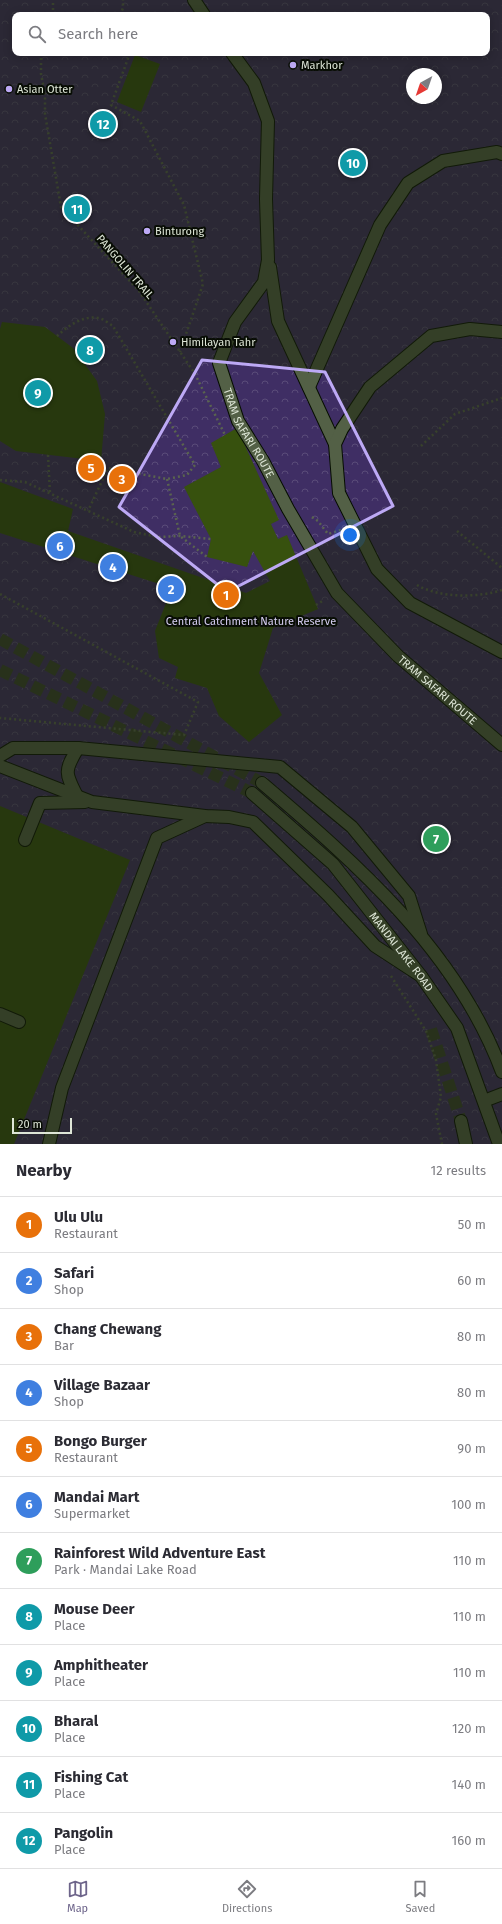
<!DOCTYPE html>
<html lang="en">
<head>
<meta charset="utf-8">
<style>
	body { margin:0; font-family:"Fira Sans",sans-serif; background:#f7f7f7; color:#2b2b33 }
	.compass { position:absolute; left:406px; top:68px; width:36px; height:36px; border-radius:50%; background:#fff; box-shadow:0 2px 10px #0003; rotate:220deg }
	.scale { position:absolute; left:12px; bottom:10px; width:60px; box-sizing:border-box; padding-left:4px; border:2px solid #dee6d7; border-top:0; font-size:11px; line-height:14px; white-space:nowrap; color:#dee6d7; -webkit-text-stroke:3px #080d04; paint-order:stroke }
	.you { position:absolute; left:350px; top:535px; width:14px; height:14px; margin:-10px; border:3px solid #fff; border-radius:50%; background:#1a73e8; box-shadow:0 0 0 6px #1a73e833 }
	.badge { display:grid; place-items:center; width:26px; height:26px; border-radius:50%; background:#6d648a; color:#fff; font-size:13px; font-weight:700 }
	.pin { position:absolute; translate:-50% -50%; border:2px solid #fff; box-shadow:0 1px 4px #0006 }
	.list { margin:0; padding:0; list-style:none }
	h2 { display:flex; justify-content:space-between; align-items:center; height:52px; margin:0; padding:0 16px; font-size:17px }
	h2 small { font-size:13px; font-weight:400; color:#7c7c81 }
	.list li { display:grid; grid-template-columns:26px 1fr auto; gap:12px; align-items:center; box-sizing:border-box; height:56px; padding:0 16px; border-top:1px solid #e1e1e2 }
	.list b { display:block; font-size:15px; white-space:nowrap }
	.list p { margin:0; font-size:13px; white-space:nowrap; color:#7c7c81 }
	.list em { font-size:13px; font-style:normal; color:#7c7c81 }
	.icon { flex:none; width:22px; height:22px; fill:none; stroke:currentColor; stroke-width:2; stroke-linecap:round; stroke-linejoin:round }
	.map { position:relative; flex:none; width:502px; height:1144px; overflow:hidden }
	.search { position:absolute; background:#fff; box-shadow:0 2px 10px #0003; left:12px; right:12px; top:12px; height:44px; display:flex; align-items:center; gap:10px; box-sizing:border-box; padding:0 14px; border-radius:8px; color:#7c7c81; font-size:15px }
	.sheet { height:724px; background:#fff }
	nav { display:flex; justify-content:space-around; align-items:center; box-sizing:border-box; height:56px; border-top:1px solid #e1e1e2; background:#fff; font-size:11px; color:#7c7c81 }
	nav a { display:grid; justify-items:center; gap:2px }
	nav .on { color:#6d648a }
	.map>svg:first-child { display:block }
	.park { fill:url(#park-crowns); fill-rule:evenodd }
	.building { fill:#37510e }
	.lines { fill:none; stroke-linecap:round; stroke-linejoin:round }
	.minor-tunnel { stroke:#38422c; stroke-width:12; stroke-dasharray:12 6; stroke-linecap:butt }
	.minor-casing { stroke:#060e00; stroke-width:14 }
	.path { stroke:#5a644f; stroke-width:2.5; stroke-dasharray:2 3; stroke-linecap:butt }
	.minor { stroke:#536046; stroke-width:12 }
	.marked { fill:none; stroke:#bda9f5; stroke-width:3; stroke-linejoin:round }
	.poi-dot { fill:#bda9f5; stroke:#080d04; stroke-width:1.5 }
	.labels { text-anchor:middle; dominant-baseline:central; stroke-width:4; stroke-linejoin:round; paint-order:stroke }
	.poi-label { font-size:11px; fill:#dee6d7; stroke:#080d04; text-anchor:start }
	.street-label { font-size:11px; fill:#dee6d7; stroke:#080d04 }
	.park-label { font-size:11px; fill:#d5cdf1; stroke:#080d04 }
</style>
</head>
<body>
<div class="map">
<svg width="502" height="1144" viewBox="0 0 502 1144">
	<defs>
		<pattern id="park-crowns" width="20" height="18" patternUnits="userSpaceOnUse"><rect width="20" height="18" fill="#3f2e64"/><path d="M2 6a3 3 0 1 1 6 0M12 15a3 3 0 1 1 6 0" fill="none" stroke="#5a4c79"/></pattern>
	</defs>
	<rect width="100%" height="100%" fill="#1b250e"/>
	<path class="park" d="M0,0H502V1144H0ZM15,15H487V53H15ZM412,74H436V98H412Z"/>
	<g class="building">
		<polygon points="135,55 160,64 141,112 117,102"/>
		<polygon points="2,322 45,327 73,348 97,381 105,414 101,461 16,451 0,441 0,329"/>
		<polygon points="237,428 279,520 271,524 278,539 287,535 318,609 273,628 259,673 282,715 249,742 219,716 207,688 175,678 178,667 159,658 155,631 172,588 0,533 0,482 73,509 68,531 246,593 270,581 253,551 247,567 207,557 211,539 184,487 221,467 211,443"/>
		<polygon points="0,806 130,860 14,1144 0,1144"/>
	</g>
	<g class="lines">
		<g class="minor-tunnel">
			<polyline points="0,639 262,783"/>
			<polyline points="0,670 252,793"/>
			<polyline points="431,1029 461,1121"/>
		</g>
		<g class="minor-casing">
			<g id="minor">
				<polyline points="194,0 204,15"/>
				<path id="s1" d="M232,53L254,83L268,121L266,199L268,260L264,282L235,322L219,363L238,421L263,461L288,509L337,593L398,656L502,745"/>
				<polyline points="270,267 278,321 335,444"/>
				<polyline points="502,332 470,329 431,336 370,387 342,429 335,444 339,493 377,569 410,603 502,652"/>
				<polyline points="309,387 380,225 408,183 443,161 497,152 502,154"/>
				<polyline points="0,756 13,748 78,748 280,767 352,827 409,896 421,934"/>
				<polyline points="0,766 92,802 205,816 229,817 253,822 328,895 375,946 421,976"/>
				<path d="M262,783C357,864 457,951 502,1072"/>
				<path id="s2" d="M252,793L333,864L421,976L457,1028L499,1144"/>
				<path d="M77,796C65,773 64,771 78,748"/>
				<polyline points="25,840 40,803 85,802"/>
				<polyline points="0,1014 19,1022"/>
				<polyline points="484,1101 502,1094"/>
				<polyline points="461,1121 466,1144"/>
				<polyline points="49,1144 62,1088 157,838 205,816"/>
			</g>
		</g>
		<g class="path">
			<polyline points="53,15 53,0"/>
			<polyline points="120,15 123,8 123,0"/>
			<polyline points="41,53 41,74 45,94 45,114 61,207 139,291 195,374 225,435"/>
			<polyline points="130,53 111,105 140,121 184,205 203,284 180,352"/>
			<path d="M57,336C68,326 83,315 99,318C104,319 109,324 113,326L195,465L187,475L167,479L108,468L88,511"/>
			<polyline points="421,446 455,414 502,398"/>
			<polyline points="48,455 50,494"/>
			<polyline points="167,479 180,536 207,557"/>
			<polyline points="0,480 25,482 134,532 158,537 180,536 211,539"/>
			<polyline points="312,517 318,521 328,534 341,530"/>
			<polyline points="457,531 502,568"/>
			<path d="M417,585C439,598 478,598 502,590"/>
			<polyline points="0,594 198,702 184,735 0,718"/>
			<polyline points="316,605 324,600"/>
			<polyline points="391,976 426,1031 436,1060 441,1097 436,1114 442,1144"/>
		</g>
		<use href="#minor" class="minor"/>
	</g>
	<path d="M0 0H502V1144H0ZM202,360L325,372L393,506L227,592L119,507Z" fill="#1b250e" fill-opacity=".55" fill-rule="evenodd"/>
	<path class="marked" d="M202,360L325,372L393,506L227,592L119,507Z"/>
	<g class="poi-dot">
		<circle cx="293" cy="65" r="4"/>
		<circle cx="9" cy="89" r="4"/>
		<circle cx="147" cy="231" r="4"/>
		<circle cx="173" cy="342" r="4"/>
	</g>
	<g class="labels">
		<g class="poi-label">
			<text x="301" y="65">Markhor</text>
			<text x="17" y="89">Asian Otter</text>
			<text x="155" y="231">Binturong</text>
			<text x="181" y="342">Himilayan Tahr</text>
		</g>
		<g class="street-label">
			<text transform="translate(125 267) rotate(49)">PANGOLIN TRAIL</text>
			<text stroke="none"><textPath href="#s1" startOffset="409">TRAM SAFARI ROUTE</textPath></text>
			<text stroke="none"><textPath href="#s1" startOffset="732">TRAM SAFARI ROUTE</textPath></text>
			<text stroke="none"><textPath href="#s2" startOffset="219">MANDAI LAKE ROAD</textPath></text>
		</g>
		<g class="park-label">
			<text x="251" y="621">Central Catchment Nature Reserve</text>
		</g>
	</g>
</svg>
<svg class="compass" viewBox="-18 -18 36 36"><path d="M0-13l5 13h-10z" fill="#e53935"/><path d="M0 13l5-13h-10z" fill="#7c7c81"/></svg>
<div class="scale">20 m</div>
<div class="you"></div>
<div class="pin badge" style="left:226px;top:595px;background:#e8710a">1</div>
<div class="pin badge" style="left:171px;top:589px;background:#3f7fe0">2</div>
<div class="pin badge" style="left:122px;top:479px;background:#e8710a">3</div>
<div class="pin badge" style="left:113px;top:567px;background:#3f7fe0">4</div>
<div class="pin badge" style="left:91px;top:468px;background:#e8710a">5</div>
<div class="pin badge" style="left:60px;top:546px;background:#3f7fe0">6</div>
<div class="pin badge" style="left:436px;top:839px;background:#2e9e5b">7</div>
<div class="pin badge" style="left:90px;top:350px;background:#0f9aa8">8</div>
<div class="pin badge" style="left:38px;top:393px;background:#0f9aa8">9</div>
<div class="pin badge" style="left:353px;top:163px;background:#0f9aa8">10</div>
<div class="pin badge" style="left:77px;top:209px;background:#0f9aa8">11</div>
<div class="pin badge" style="left:103px;top:124px;background:#0f9aa8">12</div>
<div class="search"><svg class="icon" aria-label="search" viewBox="0 0 24 24"><circle cx="10" cy="10" r="6"/><path d="M15 15l6 6"/></svg>Search here</div>
</div>
<section class="sheet">
<h2>Nearby<small>12 results</small></h2>
<ul class="list">
<li><span class="badge" style="background:#e8710a">1</span><div><b>Ulu Ulu</b><p>Restaurant</p></div><em>50 m</em></li>
<li><span class="badge" style="background:#3f7fe0">2</span><div><b>Safari</b><p>Shop</p></div><em>60 m</em></li>
<li><span class="badge" style="background:#e8710a">3</span><div><b>Chang Chewang</b><p>Bar</p></div><em>80 m</em></li>
<li><span class="badge" style="background:#3f7fe0">4</span><div><b>Village Bazaar</b><p>Shop</p></div><em>80 m</em></li>
<li><span class="badge" style="background:#e8710a">5</span><div><b>Bongo Burger</b><p>Restaurant</p></div><em>90 m</em></li>
<li><span class="badge" style="background:#3f7fe0">6</span><div><b>Mandai Mart</b><p>Supermarket</p></div><em>100 m</em></li>
<li><span class="badge" style="background:#2e9e5b">7</span><div><b>Rainforest Wild Adventure East</b><p>Park · Mandai Lake Road</p></div><em>110 m</em></li>
<li><span class="badge" style="background:#0f9aa8">8</span><div><b>Mouse Deer</b><p>Place</p></div><em>110 m</em></li>
<li><span class="badge" style="background:#0f9aa8">9</span><div><b>Amphitheater</b><p>Place</p></div><em>110 m</em></li>
<li><span class="badge" style="background:#0f9aa8">10</span><div><b>Bharal</b><p>Place</p></div><em>120 m</em></li>
<li><span class="badge" style="background:#0f9aa8">11</span><div><b>Fishing Cat</b><p>Place</p></div><em>140 m</em></li>
<li><span class="badge" style="background:#0f9aa8">12</span><div><b>Pangolin</b><p>Place</p></div><em>160 m</em></li>
</ul>
</section>
<nav>
<a class="on"><svg class="icon" aria-label="map" viewBox="0 0 24 24"><path d="M3 6l6-2 6 2 6-2v14l-6 2-6-2-6 2zM9 4v14M15 6v14"/></svg>Map</a>
<a><svg class="icon" aria-label="directions" viewBox="0 0 24 24"><path d="M12 3l9 9-9 9-9-9zM9 14v-3h6M13 9l2 2-2 2"/></svg>Directions</a>
<a><svg class="icon" aria-label="saved" viewBox="0 0 24 24"><path d="M7 4h10v16l-5-4-5 4z"/></svg>Saved</a>
</nav>
</body>
</html>
